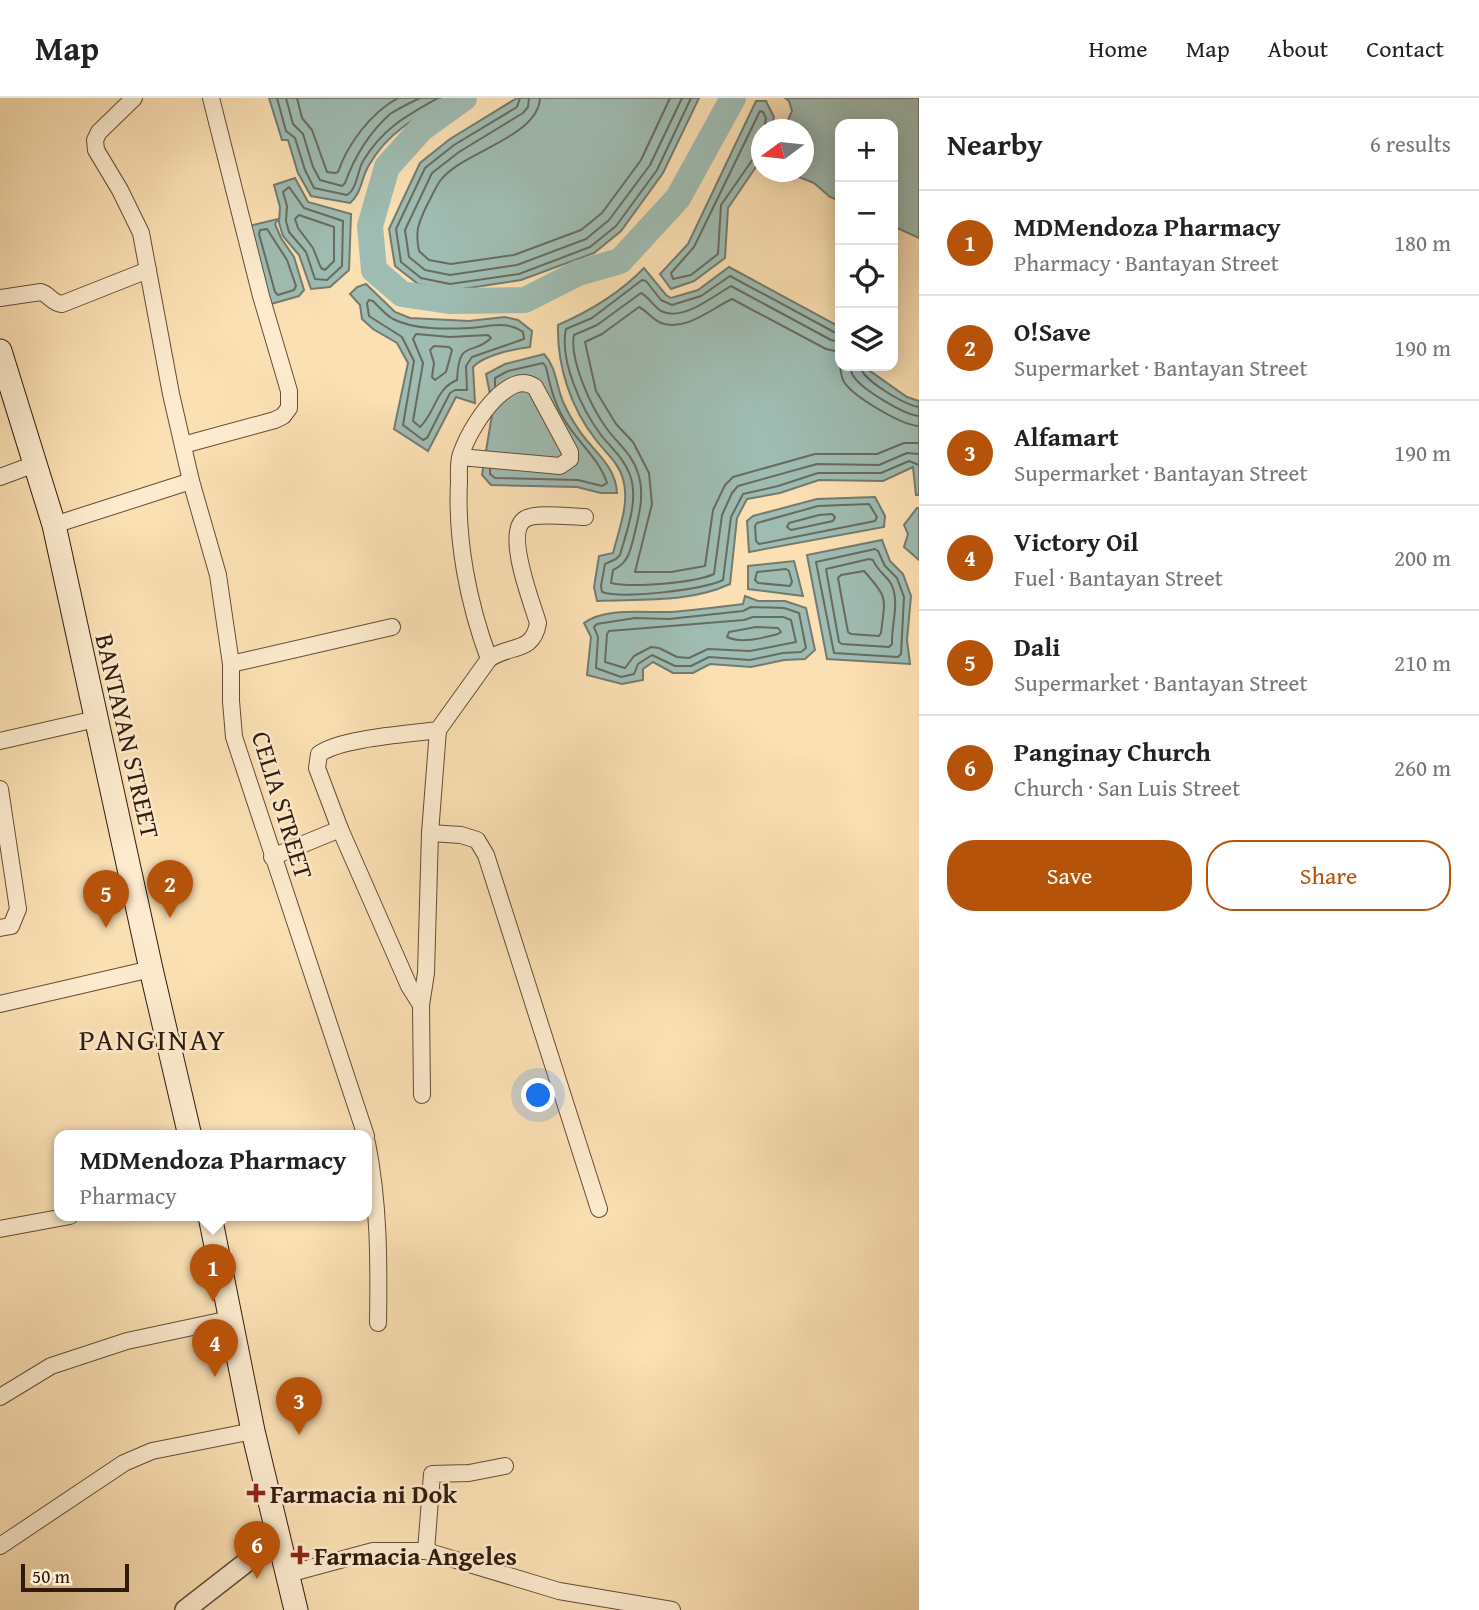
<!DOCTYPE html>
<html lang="en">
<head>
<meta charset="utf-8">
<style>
	body { margin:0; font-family:"Gentium Book Plus",serif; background:#f2f2f2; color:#222 }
	.controls { position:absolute; right:21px; top:21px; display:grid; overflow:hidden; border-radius:14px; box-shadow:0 4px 18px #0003 }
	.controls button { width:63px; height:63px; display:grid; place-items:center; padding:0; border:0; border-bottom:2px solid #e0e0e0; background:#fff; color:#222; font:35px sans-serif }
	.compass { position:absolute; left:751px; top:21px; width:63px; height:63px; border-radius:50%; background:#fff; box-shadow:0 4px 18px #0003; rotate:255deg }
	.scale { position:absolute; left:21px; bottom:18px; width:108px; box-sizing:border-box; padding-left:7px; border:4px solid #301a0d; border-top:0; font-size:19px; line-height:24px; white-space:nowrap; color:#301a0d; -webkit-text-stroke:5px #fcebce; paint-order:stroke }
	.you { position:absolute; left:539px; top:998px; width:24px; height:24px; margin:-18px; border:5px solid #fff; border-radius:50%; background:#1a73e8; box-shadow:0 0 0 10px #1a73e833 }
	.badge { display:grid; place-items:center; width:46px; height:46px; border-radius:50%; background:#b45309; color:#fff; font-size:23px; font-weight:700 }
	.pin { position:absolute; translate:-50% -58px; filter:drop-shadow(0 2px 4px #0008) }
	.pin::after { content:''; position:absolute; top:37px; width:24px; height:21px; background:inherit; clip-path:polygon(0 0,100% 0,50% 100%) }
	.popup { position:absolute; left:54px; top:1032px; width:318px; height:91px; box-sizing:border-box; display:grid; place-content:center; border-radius:14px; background:#fff; filter:drop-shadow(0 2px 5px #0005); font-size:23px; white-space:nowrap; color:#767676 }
	.popup b { font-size:26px; color:#222 }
	.popup::after { content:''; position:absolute; left:50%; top:100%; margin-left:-14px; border:14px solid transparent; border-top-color:#fff }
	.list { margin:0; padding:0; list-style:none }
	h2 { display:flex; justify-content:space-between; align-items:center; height:91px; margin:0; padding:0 28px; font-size:30px }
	h2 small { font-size:23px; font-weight:400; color:#767676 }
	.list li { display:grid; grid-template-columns:46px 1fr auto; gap:21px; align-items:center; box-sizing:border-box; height:105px; padding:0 28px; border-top:2px solid #e0e0e0 }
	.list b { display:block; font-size:26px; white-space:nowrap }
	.list p { margin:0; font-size:23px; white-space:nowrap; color:#767676 }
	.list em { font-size:23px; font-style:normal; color:#767676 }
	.actions { display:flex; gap:14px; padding:21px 28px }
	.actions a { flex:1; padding:16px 0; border:2px solid #b45309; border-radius:28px; text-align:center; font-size:24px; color:#b45309 }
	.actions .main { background:#b45309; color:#fff }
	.icon { flex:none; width:38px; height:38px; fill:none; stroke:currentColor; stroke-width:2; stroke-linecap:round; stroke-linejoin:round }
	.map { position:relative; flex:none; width:919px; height:1512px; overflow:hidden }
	header { display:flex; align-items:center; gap:42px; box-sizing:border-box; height:98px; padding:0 35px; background:#fff; border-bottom:2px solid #e0e0e0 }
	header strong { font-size:33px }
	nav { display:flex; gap:38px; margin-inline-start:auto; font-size:24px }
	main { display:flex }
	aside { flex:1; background:#fff }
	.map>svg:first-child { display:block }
	.water { fill:#9fbcb2; stroke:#737b70; stroke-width:2 }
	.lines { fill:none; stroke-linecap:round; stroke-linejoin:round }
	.shore { stroke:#686b60; stroke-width:2 }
	.river { stroke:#9fbcb2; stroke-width:26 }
	.minor-casing { stroke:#634c36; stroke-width:18 }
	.tertiary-casing { stroke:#634c36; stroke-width:22 }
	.secondary-casing { stroke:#301a0d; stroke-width:25 }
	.minor { stroke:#fcebce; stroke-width:16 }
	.tertiary { stroke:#fcebce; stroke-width:19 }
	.secondary { stroke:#fcebce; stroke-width:23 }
	.poi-dot { fill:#8f2418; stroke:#fcebce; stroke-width:2.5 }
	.labels { text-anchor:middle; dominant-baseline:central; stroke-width:5; stroke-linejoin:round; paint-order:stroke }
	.street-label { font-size:26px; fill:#301a0d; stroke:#fcebce }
	.poi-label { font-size:26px; font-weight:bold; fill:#301a0d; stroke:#fcebce; text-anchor:start }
	.quarter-label { font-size:30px; letter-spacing:2px; fill:#301a0d; stroke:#fcebce }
</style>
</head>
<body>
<header>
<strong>Map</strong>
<nav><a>Home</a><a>Map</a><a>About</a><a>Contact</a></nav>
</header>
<main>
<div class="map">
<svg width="919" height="1512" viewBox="0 0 919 1512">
	<rect width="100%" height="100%" fill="#fbe0b3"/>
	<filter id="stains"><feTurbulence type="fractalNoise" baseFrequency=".00286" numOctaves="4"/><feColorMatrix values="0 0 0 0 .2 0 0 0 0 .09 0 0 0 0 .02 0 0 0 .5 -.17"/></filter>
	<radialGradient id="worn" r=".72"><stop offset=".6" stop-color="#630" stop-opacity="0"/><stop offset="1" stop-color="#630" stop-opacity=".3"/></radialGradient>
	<g class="water">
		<path d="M269,0H452C419,18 389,32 369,67C361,80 362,95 350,105L311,98L298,75L288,42H282Z"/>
		<polygon points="517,0 699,0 663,75 621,133 594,155 521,182 449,193 418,186 395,168 389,131 420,65 450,41"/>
		<polygon points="785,0 919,0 919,140 893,128 893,26 840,26 840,103 830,99 814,85 787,74 804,74 804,32 784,31 792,13 789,3"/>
		<polygon points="756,3 766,3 774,19 770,31 762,32 760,63 728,110 725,160 694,183 671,191 660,176 688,146"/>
		<polygon points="295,80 308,104 351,116 349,172 330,189 311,191 299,157 283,138 279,125 280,109 274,87"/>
		<polygon points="278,121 275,126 281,140 294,159 304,192 299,198 271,206 249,128"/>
		<path d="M729,169L840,229V268H863L907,299L919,303V397H916L913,369L883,383L819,382L780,395L747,401L737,420L730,486C689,505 642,501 597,503L594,489L599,458L613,455C619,431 630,405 623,381C619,365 605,354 596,342C570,309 557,267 558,227C590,213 620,195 644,170L666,197L671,200L698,192Z"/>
		<path d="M366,186L395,214L410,220L469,223L505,219L518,222L532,233L530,249C514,251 484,257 473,269L475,305L456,299L428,353L394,331L408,265L397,245L373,231L362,221L360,207L350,196L357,189Z"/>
		<path d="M544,256C557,270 556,289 564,306C570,319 578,332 588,344C601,359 616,373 617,395H601L577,389L491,387L482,377L493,311L486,276L505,266Z"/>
		<polygon points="875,399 885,418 884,429 749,454 747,423 753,418 817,401"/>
		<polygon points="917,410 919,410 919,462 904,449 908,436 904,427"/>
		<polygon points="882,442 890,463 903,476 911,498 907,542 910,566 827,561 807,457"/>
		<polygon points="794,463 803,498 748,491 748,468"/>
		<path d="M745,498L758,503H785L806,510L815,552L805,561L784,562L751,569L710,566L693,575H673L653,564L643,571V582L622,586L587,577L591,539L584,525C605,509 645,515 671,514C695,512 719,509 743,506Z"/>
	</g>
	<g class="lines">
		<g class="shore">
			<path d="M277,0L286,33L295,40L305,72L314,90L347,97C357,91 357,74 363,63C383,30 406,18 438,0"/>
			<path d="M286,0L293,26L303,36L313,69L320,82L342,88L345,85C354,60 369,35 390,16C399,10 410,5 420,0"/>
			<path d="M297,0L302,20L312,32L327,74L335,75L338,74C348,45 371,15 398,0"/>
			<polyline points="520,0 517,9 454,47 425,70 396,131 401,164 421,180 450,186 519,176 590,149 616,128 657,72 691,0"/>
			<polyline points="529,0 528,9 523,15 459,54 432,75 405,132 409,159 425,172 450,177 517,167 586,141 609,122 650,67 682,0"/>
			<path d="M540,0C538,40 462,53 440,83C435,90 431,100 427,107C418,126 415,133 419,153L429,162L451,166L514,157L581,132L602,115L641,62L670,0"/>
			<polyline points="762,57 753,61 721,107 718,156 691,177 673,181 671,175 694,149 760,13 763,14 766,20 764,32"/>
			<polygon points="289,89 304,110 343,123 342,168 327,182 315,181 306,154 289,134 286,123 287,108 283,94"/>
			<polygon points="299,117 334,129 334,163 325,172 321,170 313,150 298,130 295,121"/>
			<polygon points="267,131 287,162 296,188 294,192 278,197 275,194 259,136 260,132"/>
			<path d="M369,202L373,203C379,209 386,217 393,221C414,232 447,231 470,230C489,229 506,222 523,234L524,241L472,259L466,268L467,292H455L450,295L427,340L423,342L403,327L414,263L402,239L369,218L367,205Z"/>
			<path d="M840,235L834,234L730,178L701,198L672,207L661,202L646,183L642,182L592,220L566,231C559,262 582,312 601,337C611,350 624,360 630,377C639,402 627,432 620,457L616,461L605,466L601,488L602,494C624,501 701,492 723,482L731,419L743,396L778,388L818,375H881L909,363L919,367"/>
			<path d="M416,236L450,239L488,237L491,240C472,259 459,239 457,282C435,291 436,314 420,329L413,323L423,265L413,241Z"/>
			<path d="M840,244L831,242L731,188C713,198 683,224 661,213C653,208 649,199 641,195L597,227L574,237C569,262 592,311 607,331C618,346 633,357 638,375C645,397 639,417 634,438C630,454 628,465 613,472L611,485C632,490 694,485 714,476L722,417L732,395L738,388L817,366L879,367L907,355L919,356"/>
			<polygon points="434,248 449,249 452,252 446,274 435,282 432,279 434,265 430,252"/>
			<path d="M840,254L826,251L732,201C712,210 686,234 661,225C652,221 647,213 639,209L602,236L585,244L596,293L616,326L633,344L649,375L652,406L635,474H671L705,468L713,412L725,387L733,379L815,356H877L904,345H919"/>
			<path d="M840,268C841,274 841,279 844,284C854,299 901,327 919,328"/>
			<path d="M851,268C851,273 851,275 854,279C862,291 904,317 919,318"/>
			<path d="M860,268C862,282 905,307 919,309"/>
			<path d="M490,371V376L495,380L578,382L602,388L607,385C599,360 577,344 564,321C554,305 550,287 546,269L543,265L508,273L495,280V288"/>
			<polygon points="869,406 877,419 875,423 759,446 756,443 755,428 757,425 818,408"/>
			<polygon points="832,416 835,419 833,423 791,432 787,429 789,425 819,417"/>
			<polygon points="875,451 878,453 885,468 897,480 904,499 901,556 898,559 834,555 816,464"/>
			<path d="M869,461L873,462C877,472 884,476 890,484C901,502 891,527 892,546L889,549L842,546L839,544L826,471Z"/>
			<polygon points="786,471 789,473 792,484 790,488 758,485 755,482 757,474"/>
			<path d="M864,473C889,501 885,499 881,535L879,538L851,536L848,534L838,480L841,477Z"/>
			<polygon points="751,509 784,510 799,515 806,550 801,554 783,555 750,562 709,559 691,568 675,568 652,557 638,566 634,576 621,579 596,570 598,539 594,529 597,526 635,520 669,521 743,513"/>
			<polygon points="753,519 783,519 791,522 796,544 750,553 708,551 689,560 677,559 659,550 651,549 634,558 625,570 605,564 607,536 609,533 744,522"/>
			<path d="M756,529L778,530L781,534L778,536C762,540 742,546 727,539L729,534Z"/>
		</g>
		<polyline class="river" points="464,0 421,31 387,69 370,128 374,172 402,196 449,203 525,202 578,175 620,163 678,100 733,0"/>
		<g class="minor-casing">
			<g id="minor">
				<polyline points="134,0 99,34 95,42 96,52 120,92 141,135 171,296 191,383 218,477 231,566 231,603 234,639 366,1038"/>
				<path d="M0,200L41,194C50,197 52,205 62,206L148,172"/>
				<polyline points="183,347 275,322 283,318 289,310 289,293 261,198 211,0"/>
				<path d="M460,359L560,368L570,361V354L535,289C521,280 510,288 498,298C483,312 468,336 461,356C458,364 459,374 459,383C456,442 468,505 489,561"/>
				<polyline points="0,379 35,366"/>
				<polyline points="54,427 191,383"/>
				<polyline points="231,566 392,529"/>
				<polyline points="0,643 96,621"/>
				<polyline points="0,691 18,811 11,828 0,830"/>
				<polyline points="430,735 461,737 477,742 486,757 599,1111"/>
				<polyline points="272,759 340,731"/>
				<polyline points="0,906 151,871"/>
				<polyline points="421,907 426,875 430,735 438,632"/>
				<path d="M422,997L421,907L409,888L340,731L317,670L319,656C341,640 409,636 438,632L489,561C509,546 533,556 538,525C532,505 504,434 525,421C536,414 571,419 585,419"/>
				<path d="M367,1045C379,1105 379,1164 378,1225"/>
				<polyline points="0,1131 70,1118"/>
				<polyline points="0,1299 51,1268 127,1243 230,1221"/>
				<polyline points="0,1448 124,1365 152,1353 253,1333"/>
				<polyline points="426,1453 432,1376 469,1375 505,1368"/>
				<polyline points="288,1476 373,1453 426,1453 559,1493 672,1512"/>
			</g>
		</g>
		<g class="tertiary-casing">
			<polyline id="tertiary" points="185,1512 266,1449 280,1440"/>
		</g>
		<g class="secondary-casing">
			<g id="secondary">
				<polyline points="0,253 54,427 151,871 190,1038"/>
				<polyline points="210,1118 253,1333 296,1512"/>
			</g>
		</g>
		<use href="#minor" class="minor"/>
		<use href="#tertiary" class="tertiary"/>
		<use href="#secondary" class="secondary"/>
	</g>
	<g class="poi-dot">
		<path d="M252.5 1384.5h7v7h7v7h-7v7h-7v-7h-7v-7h7z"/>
		<path d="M296.5 1446.5h7v7h7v7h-7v7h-7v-7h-7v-7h7z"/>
	</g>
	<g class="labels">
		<g class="street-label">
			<text transform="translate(128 638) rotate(77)">BANTAYAN STREET</text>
			<text transform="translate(283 707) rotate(73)">CELIA STREET</text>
		</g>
		<g class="poi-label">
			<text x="270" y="1395">Farmacia ni Dok</text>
			<text x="314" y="1457">Farmacia Angeles</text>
		</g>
		<g class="quarter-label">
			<text x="153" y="941">PANGINAY</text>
		</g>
	</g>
	<rect width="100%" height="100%" filter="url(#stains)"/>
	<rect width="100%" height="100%" fill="url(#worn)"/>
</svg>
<div class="controls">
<button>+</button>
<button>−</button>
<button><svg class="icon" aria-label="locate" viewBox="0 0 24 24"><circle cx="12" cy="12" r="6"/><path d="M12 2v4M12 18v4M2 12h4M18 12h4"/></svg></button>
<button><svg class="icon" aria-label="layers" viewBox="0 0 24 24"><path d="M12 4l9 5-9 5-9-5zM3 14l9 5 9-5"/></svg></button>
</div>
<svg class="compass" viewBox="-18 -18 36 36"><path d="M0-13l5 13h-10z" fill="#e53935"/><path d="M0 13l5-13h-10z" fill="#767676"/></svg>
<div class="scale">50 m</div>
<div class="you"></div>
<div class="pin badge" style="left:213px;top:1204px">1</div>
<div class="popup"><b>MDMendoza Pharmacy</b>Pharmacy</div>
<div class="pin badge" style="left:170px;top:820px">2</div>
<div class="pin badge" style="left:299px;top:1337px">3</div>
<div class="pin badge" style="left:215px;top:1279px">4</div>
<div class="pin badge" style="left:106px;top:830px">5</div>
<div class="pin badge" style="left:257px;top:1481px">6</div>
</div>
<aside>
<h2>Nearby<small>6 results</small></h2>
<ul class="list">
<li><span class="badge">1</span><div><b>MDMendoza Pharmacy</b><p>Pharmacy · Bantayan Street</p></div><em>180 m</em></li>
<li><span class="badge">2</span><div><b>O!Save</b><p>Supermarket · Bantayan Street</p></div><em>190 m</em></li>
<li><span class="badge">3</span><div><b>Alfamart</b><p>Supermarket · Bantayan Street</p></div><em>190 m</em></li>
<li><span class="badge">4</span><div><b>Victory Oil</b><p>Fuel · Bantayan Street</p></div><em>200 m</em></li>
<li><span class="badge">5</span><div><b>Dali</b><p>Supermarket · Bantayan Street</p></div><em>210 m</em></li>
<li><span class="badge">6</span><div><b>Panginay Church</b><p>Church · San Luis Street</p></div><em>260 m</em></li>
</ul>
<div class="actions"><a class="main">Save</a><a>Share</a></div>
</aside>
</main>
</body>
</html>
